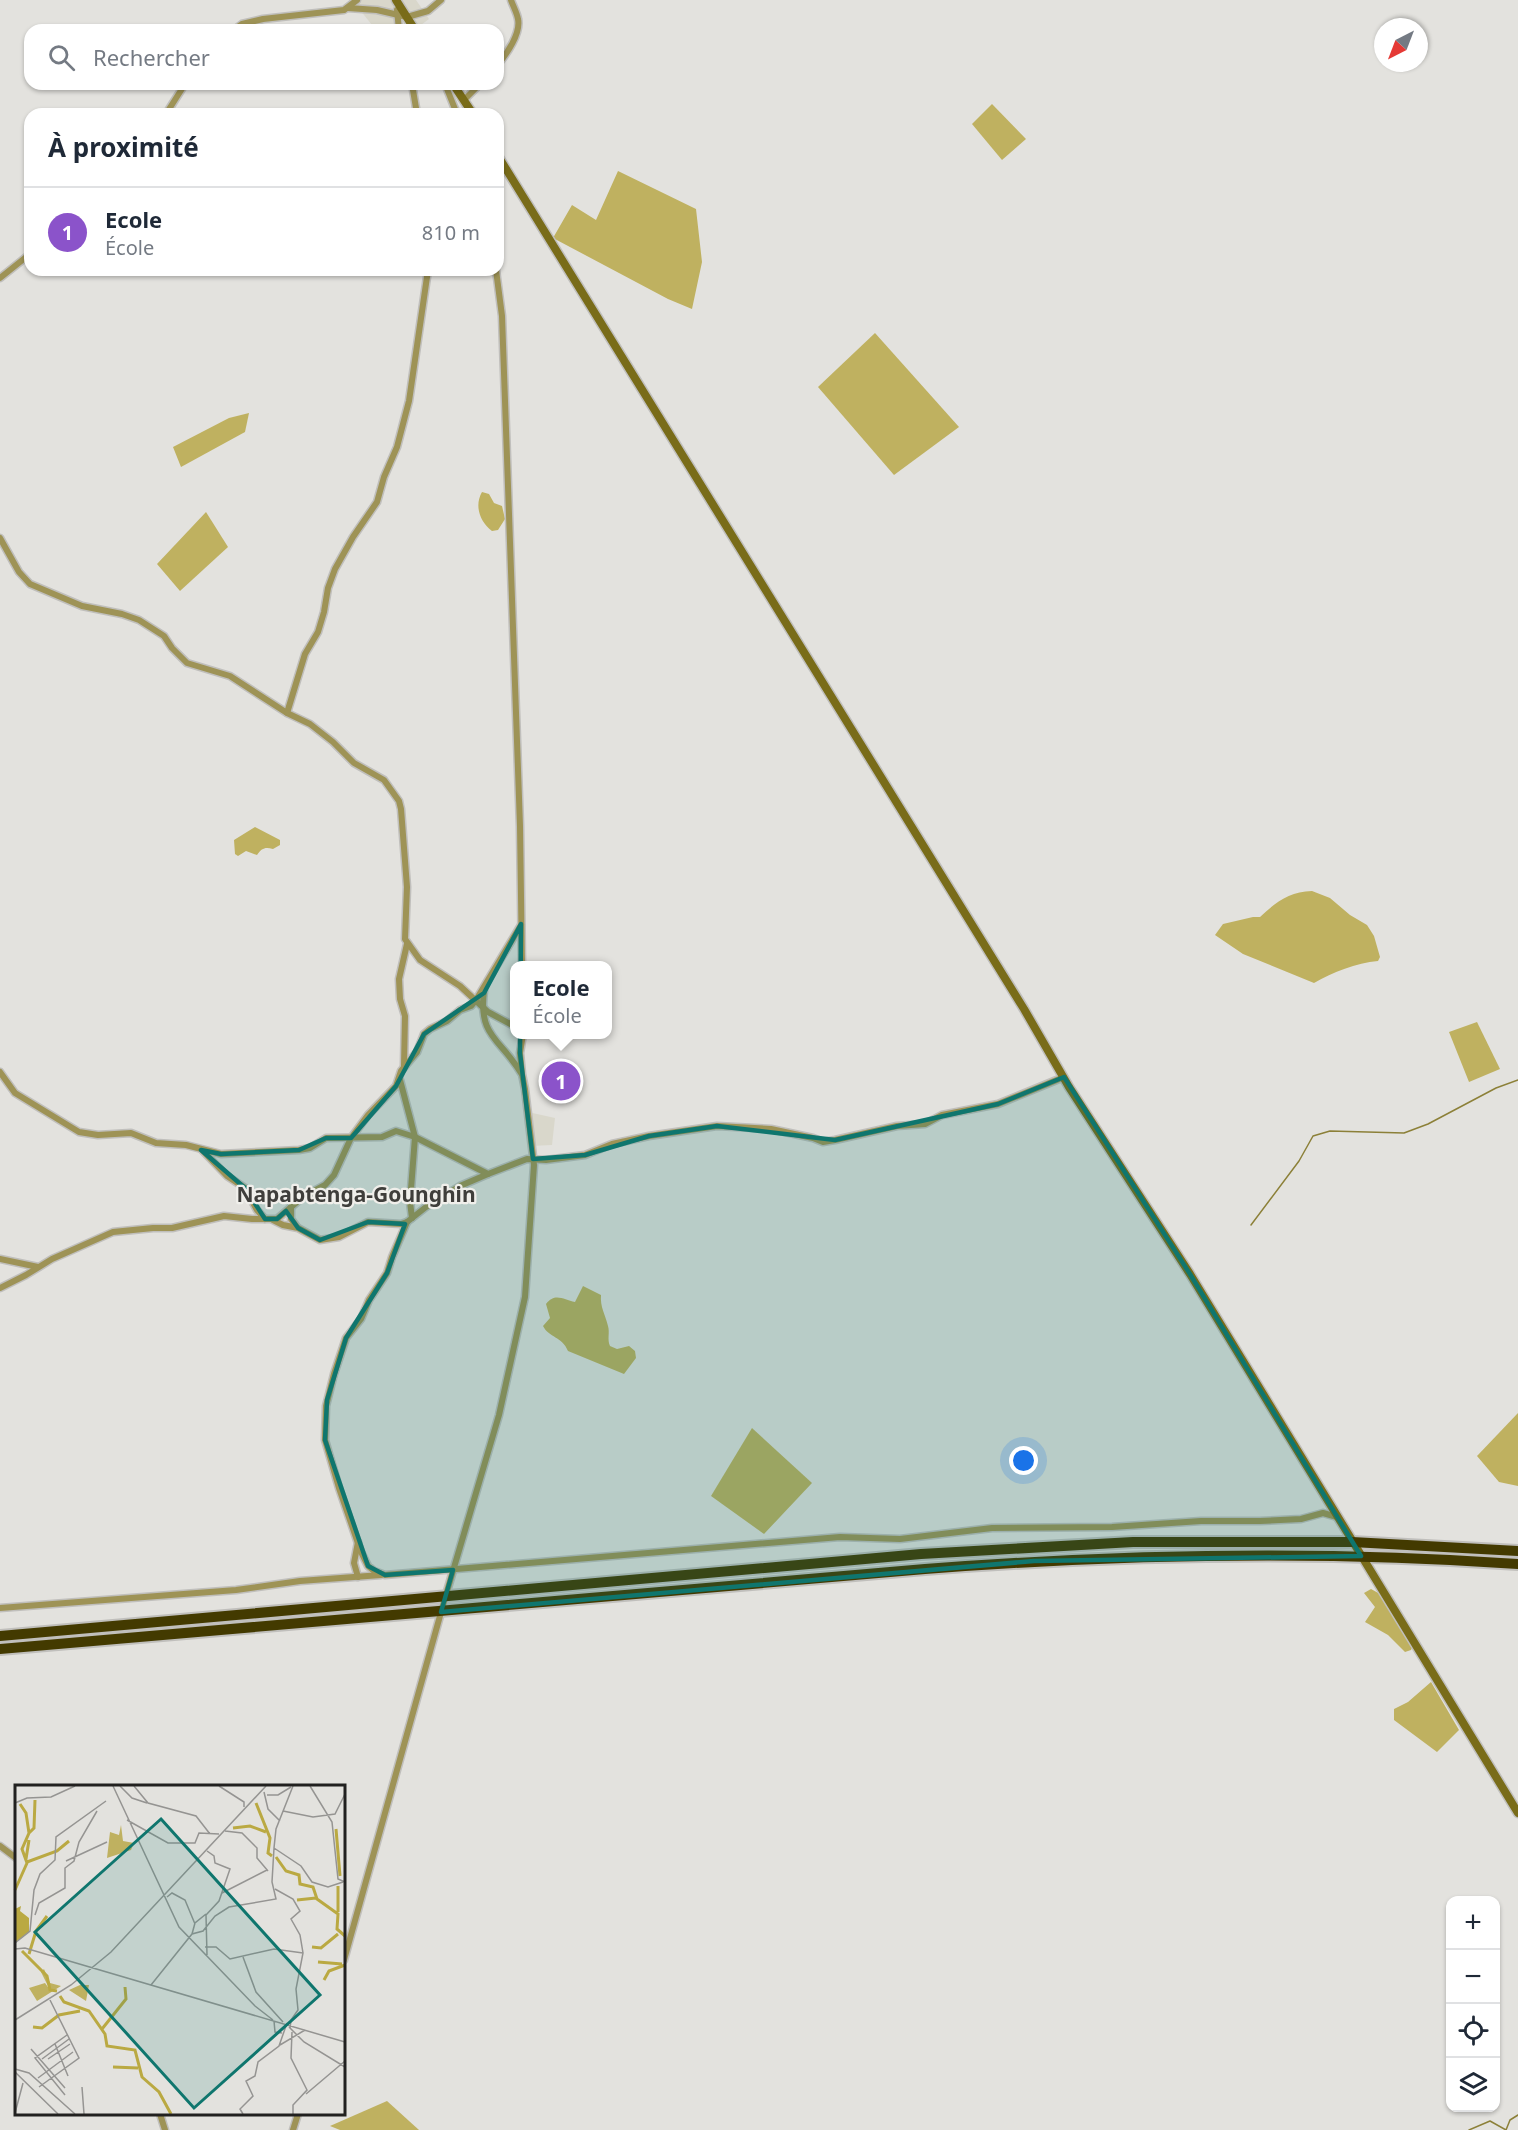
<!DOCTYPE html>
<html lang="fr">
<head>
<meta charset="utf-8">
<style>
	body { margin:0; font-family:"Noto Sans",sans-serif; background:#f6f6f7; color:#1f2937 }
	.controls { position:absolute; right:18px; bottom:18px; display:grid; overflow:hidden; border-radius:12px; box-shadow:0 2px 4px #0004 }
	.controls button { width:54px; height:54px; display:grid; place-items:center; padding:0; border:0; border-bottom:2px solid #e0e1e3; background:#fff; color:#1f2937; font:30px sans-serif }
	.compass { position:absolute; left:1374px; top:18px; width:54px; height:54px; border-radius:50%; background:#fff; box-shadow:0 2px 4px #0004; rotate:222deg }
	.you { position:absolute; left:1024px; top:1461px; width:21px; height:21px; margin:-15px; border:4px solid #fff; border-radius:50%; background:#1a73e8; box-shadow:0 0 0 9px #1a73e833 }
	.badge { display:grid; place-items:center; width:39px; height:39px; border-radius:50%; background:#8b53ca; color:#fff; font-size:20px; font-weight:700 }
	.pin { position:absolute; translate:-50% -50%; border:3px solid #fff; box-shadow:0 2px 6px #0006 }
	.popup { position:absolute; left:510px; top:961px; width:102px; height:78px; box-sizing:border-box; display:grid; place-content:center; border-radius:12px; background:#fff; filter:drop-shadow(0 2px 4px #0005); font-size:20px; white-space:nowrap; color:#747a83 }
	.popup b { font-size:22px; color:#1f2937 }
	.popup::after { content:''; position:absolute; left:50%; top:100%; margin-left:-12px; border:12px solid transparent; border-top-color:#fff }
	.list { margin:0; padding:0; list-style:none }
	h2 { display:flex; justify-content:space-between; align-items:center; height:78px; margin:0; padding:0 24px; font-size:26px }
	h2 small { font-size:20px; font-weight:400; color:#747a83 }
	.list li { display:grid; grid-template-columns:39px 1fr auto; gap:18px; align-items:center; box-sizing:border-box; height:90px; padding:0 24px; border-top:2px solid #e0e1e3 }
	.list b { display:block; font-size:22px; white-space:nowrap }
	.list p { margin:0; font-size:20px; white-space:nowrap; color:#747a83 }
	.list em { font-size:20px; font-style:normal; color:#747a83 }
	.icon { flex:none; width:33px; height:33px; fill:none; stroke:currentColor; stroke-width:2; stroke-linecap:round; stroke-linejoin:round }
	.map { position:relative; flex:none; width:1518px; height:2130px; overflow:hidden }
	.search { position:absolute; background:#fff; box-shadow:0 2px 4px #0004; left:24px; top:24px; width:480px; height:66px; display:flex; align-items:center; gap:15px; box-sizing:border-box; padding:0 21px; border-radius:18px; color:#747a83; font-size:22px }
	.panel { position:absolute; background:#fff; box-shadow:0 2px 4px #0004; left:24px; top:108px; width:480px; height:168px; border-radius:18px }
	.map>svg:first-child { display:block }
	.built { fill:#d9d7cb }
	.green { fill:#bfb160 }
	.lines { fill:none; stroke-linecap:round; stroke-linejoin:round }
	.stream { stroke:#8c8038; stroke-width:1.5 }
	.street-casing { stroke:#c0bfbc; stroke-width:9 }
	.secondary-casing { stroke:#c0bfbc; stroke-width:11 }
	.highway-casing { stroke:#c0bfbc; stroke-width:14 }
	.street { stroke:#9e9356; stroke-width:6 }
	.secondary { stroke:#796c19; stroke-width:8 }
	.highway { stroke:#433a00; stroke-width:10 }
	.marked { fill:#0f766e; fill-opacity:0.2; stroke:#0f766e; stroke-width:4.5; stroke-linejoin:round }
	.labels { text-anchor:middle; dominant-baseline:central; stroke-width:4.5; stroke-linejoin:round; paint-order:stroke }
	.quarter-label { font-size:21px; font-weight:bold; fill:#3f3e3b; stroke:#f0efeb }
	.inset-river { fill:none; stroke:#baa942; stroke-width:3 }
	.inset-road { fill:none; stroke:#959492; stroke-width:1.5 }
	.view { fill:#0f766e; fill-opacity:0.15; stroke:#0f766e; stroke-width:3 }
	.inset-edge { fill:none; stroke:#21201f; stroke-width:3 }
</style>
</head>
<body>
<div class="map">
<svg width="1518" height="2130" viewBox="0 0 1518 2130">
	<rect width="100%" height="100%" fill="#e3e2de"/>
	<g class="built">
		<polygon points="352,0 416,0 429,19 414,30 376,30"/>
		<polygon points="528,1112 555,1118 552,1145 531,1146"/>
	</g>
	<g class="green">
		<polygon points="992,104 1026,139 1002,160 972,124"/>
		<polygon points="618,171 696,209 702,262 692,309 668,299 553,238 572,205 596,220"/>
		<polygon points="875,333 959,427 894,475 818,387"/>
		<polygon points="249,413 245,432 181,467 173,447 229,418"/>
		<path d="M482,492L489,494L494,503L502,506L505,519L498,530L492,531C480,522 474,506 482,492Z"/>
		<polygon points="206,512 228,547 180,591 157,564"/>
		<path d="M255,827L280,840V845L273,849C265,847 262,848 257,855L246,851L238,856L235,854L234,840Z"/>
		<path d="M1312,891L1330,898L1350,915L1367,925L1374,936L1380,957L1378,961C1356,963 1333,972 1314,983L1243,954L1215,935L1223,924L1253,917H1260C1276,902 1289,892 1312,891Z"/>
		<polygon points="1477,1022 1500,1069 1469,1082 1449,1032"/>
		<path d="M583,1286L601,1295C600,1307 605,1314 608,1326C610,1333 607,1339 610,1346L617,1349L629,1346L635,1351L636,1358L624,1374L568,1351C562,1336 549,1338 543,1326L550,1318L546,1304C555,1292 564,1300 575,1302Z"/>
		<polygon points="1518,1413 1518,1486 1499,1482 1477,1456"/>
		<polygon points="752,1428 812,1483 764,1534 711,1496"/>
		<polygon points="1371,1589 1380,1594 1413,1646 1411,1650 1405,1652 1388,1635 1365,1622 1375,1607 1364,1593"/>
		<polygon points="1431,1682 1459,1730 1437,1752 1394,1720 1394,1709 1408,1702"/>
		<polygon points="387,2101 419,2130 340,2130 330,2126"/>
	</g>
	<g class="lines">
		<g class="stream">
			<polyline points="1251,1225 1299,1161 1313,1136 1330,1131 1404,1133 1428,1124 1496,1088 1518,1080"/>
			<polyline points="1469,2130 1490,2121 1506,2130 1510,2120 1518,2115"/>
		</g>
		<g class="street-casing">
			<g id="street">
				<polyline points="348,8 377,10 407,17 428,11 441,0"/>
				<polyline points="397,10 399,30"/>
				<polyline points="234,30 242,24 263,19 344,10 357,0"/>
				<path d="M498,64C507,54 521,33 518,19C517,13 513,6 511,0"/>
				<polyline points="412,84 417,114"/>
				<polyline points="445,84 457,114"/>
				<polyline points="464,100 480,84"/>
				<polyline points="166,114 185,84"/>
				<polyline points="496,270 502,316 520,826 522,966"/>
				<polyline points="0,278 30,254"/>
				<polyline points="0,538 19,572 30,584 82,606 122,614 139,620 164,636 172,648 187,663 230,676 287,713 310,724 333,742 354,763 384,780 399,801 401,809 407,887 405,939 420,960 460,986 488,1012 514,1026"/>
				<polyline points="287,713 305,654 318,632 324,612 328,588 335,569 353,537 377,502 384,477 397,447 409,401 428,270"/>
				<path d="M484,991C478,1037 501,1039 521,1073"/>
				<polyline points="404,1066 405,1016 400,999 399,979 407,944"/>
				<polyline points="0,1072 15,1093 79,1132 98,1135 131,1133 156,1143 186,1145 221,1154 299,1150 310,1148 326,1138 382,1137 396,1131 415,1137 488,1174 527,1159 546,1160 585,1155 612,1144 649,1136 717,1126 771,1129 813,1138 823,1142 835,1140 897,1126 925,1124 942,1115 998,1104 1064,1077"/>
				<polyline points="400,1080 415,1137 410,1202 412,1218"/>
				<polyline points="202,1150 227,1176 245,1188 257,1210 265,1219"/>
				<polyline points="291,1207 291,1219 297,1227"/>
				<polyline points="273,1220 283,1225 298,1228 320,1240 339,1237 368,1222 401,1224 407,1222 426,1207 460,1186 488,1174"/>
				<polyline points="407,1222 392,1257 387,1273 369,1300 361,1319 346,1338 334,1374 326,1406 325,1440 339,1488 361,1552 368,1566 374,1571 385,1575 840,1537 900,1539 992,1528 1112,1527 1201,1521 1260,1521 1301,1519 1323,1513 1337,1517"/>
				<polyline points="0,1259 38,1267"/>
				<polyline points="0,1288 26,1275 52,1259 113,1232 153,1228 172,1228 224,1216 252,1219 277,1219 303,1197 325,1185 334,1175 351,1138 368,1115 396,1086 401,1071 417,1052 424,1034 430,1029 447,1021 460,1010 471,1006 476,1000 521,925"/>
				<polyline points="358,1542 354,1563 358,1577"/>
				<polyline points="0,1608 236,1590 300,1581 381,1575"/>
				<polyline points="0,1846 16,1858"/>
				<polyline points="344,1960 445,1598 499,1415 525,1297 534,1165 525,1089 522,1074 520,1053 523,1034"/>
				<polyline points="160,2114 165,2130"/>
				<polyline points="293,2130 298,2114"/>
			</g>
		</g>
		<g class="secondary-casing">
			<g id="secondary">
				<polyline points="396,0 415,30"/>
				<polyline points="453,84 473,114"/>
				<polyline points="498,156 1024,1009 1069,1087 1190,1274 1518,1813"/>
			</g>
		</g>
		<g class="highway-casing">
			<g id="highway">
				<polyline points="0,1636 921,1554 1133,1542 1352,1542 1518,1551"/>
				<path d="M0,1649L925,1569C1123,1554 1320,1550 1518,1564"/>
			</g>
		</g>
		<use href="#street" class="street"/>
		<use href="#secondary" class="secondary"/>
		<use href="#highway" class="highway"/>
	</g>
	<path class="marked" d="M521,924L520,1053L533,1159L585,1155L649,1136L717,1126L835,1140L998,1104L1064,1077L1190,1274L1361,1556L1034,1561L441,1612L453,1570L385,1575L368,1566L325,1440L327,1400L346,1338L387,1273L405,1224L368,1222L320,1240L298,1228L286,1211L277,1219H265L245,1188L201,1150L221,1154L299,1150L326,1138H351L396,1086L424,1034L484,993Z"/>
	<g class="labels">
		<g class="quarter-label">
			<text x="356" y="1194">Napabtenga-Gounghin</text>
		</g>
	</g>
	<g transform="translate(15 1785)">
		<rect width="330" height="330" fill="#e3e2de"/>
		<path d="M106,40L108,56L119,58L116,65L92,73L95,47L104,50ZM29,184L35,198L46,201L22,216L14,203L30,198L35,205L26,187ZM65,200H74L71,216L54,205Z" fill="#bfb160"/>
		<path d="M6,121L5,126L14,133V147L0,158V124Z" fill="#baa942"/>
		<path class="inset-river" d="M241,18L255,53L253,68L257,71M218,43L235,41L251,47M321,44L325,91M14,48L19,43L20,15M261,72L271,86L284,90L285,99L298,102L302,114L323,129L322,144L330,151M11,74L14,55M12,77L42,66L54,56M323,101V127M0,105L12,78L7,64L14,48L11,28L5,19M282,115L301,113M297,162L306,163L323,149M7,166L32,191L35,205L42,206M14,169L21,146L32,131M303,177L327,179M309,195L314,186L330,180M45,211L49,217L74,226L90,249L92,261L120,265L127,292L144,307L156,329M18,242L27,243L44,230L65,226M87,244L111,214L110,202M98,282L123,283"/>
		<path class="inset-road" d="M98,1L164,142L240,221L258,235M105,1L117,13L132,18M119,1L133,18L181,31L195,49M204,1L229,17V22M278,1L261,44L259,63L286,81L297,97L313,102L328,97M295,1L317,37L323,94L330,97M249,7L253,24L265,36M252,10H263L276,2M0,18L12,13L36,12L60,1M268,26L298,32L320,29L330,9M112,35L153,58H180L184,48L204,49M210,46L227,48L242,63V73L253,86M192,66L199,71L200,78L215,84L204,116L191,130L192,170M51,76L92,57M260,104L278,114L285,126L276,134L285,150L288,168L281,204L283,225L276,235L275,244M207,108L252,85M152,112L157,108L170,115L180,139M20,130L24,118L50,103V83L59,76L64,57L82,26M177,149L180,138L191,129M0,158L15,146L19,105L25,89L40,75L41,52L91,16M190,162H201L215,174L259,164L288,168M0,164L10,163L330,257M228,172L241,207L268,237M136,200L177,149L188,146L200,131L214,122L261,114L257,97L259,63M0,235L56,200L96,167L251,1M259,236L260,247L267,248M274,242L289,257L330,282M277,247L276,273L292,305L278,320V329M40,259L53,291M265,260L290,245M16,264L50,303M27,274L54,254M33,274L55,259M0,284L14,288L60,329M0,287L43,329M23,293L58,267M24,302L64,273L35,215M67,302L69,329M291,309L330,276M50,310L20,273L52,250M0,328L8,298M228,329L225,324L238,311L231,296L240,291L243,277L264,261L272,238"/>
		<path class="view" d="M146,34L305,210L179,323L20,147Z"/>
		<rect width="330" height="330" class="inset-edge"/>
	</g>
</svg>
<div class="controls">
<button>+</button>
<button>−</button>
<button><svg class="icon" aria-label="locate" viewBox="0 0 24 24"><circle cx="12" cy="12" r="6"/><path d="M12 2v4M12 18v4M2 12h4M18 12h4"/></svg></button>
<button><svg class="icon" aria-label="layers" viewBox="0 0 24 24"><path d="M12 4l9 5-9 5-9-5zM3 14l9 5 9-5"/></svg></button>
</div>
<svg class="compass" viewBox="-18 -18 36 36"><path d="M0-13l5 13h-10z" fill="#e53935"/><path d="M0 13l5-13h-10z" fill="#747a83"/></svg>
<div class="you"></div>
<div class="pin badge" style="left:561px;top:1081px">1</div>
<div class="popup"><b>Ecole</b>École</div>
<div class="search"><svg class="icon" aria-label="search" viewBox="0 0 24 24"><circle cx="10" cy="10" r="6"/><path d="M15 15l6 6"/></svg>Rechercher</div>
<section class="panel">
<h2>À proximité<small></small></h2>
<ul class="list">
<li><span class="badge">1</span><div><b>Ecole</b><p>École</p></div><em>810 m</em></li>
</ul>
</section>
</div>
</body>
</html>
